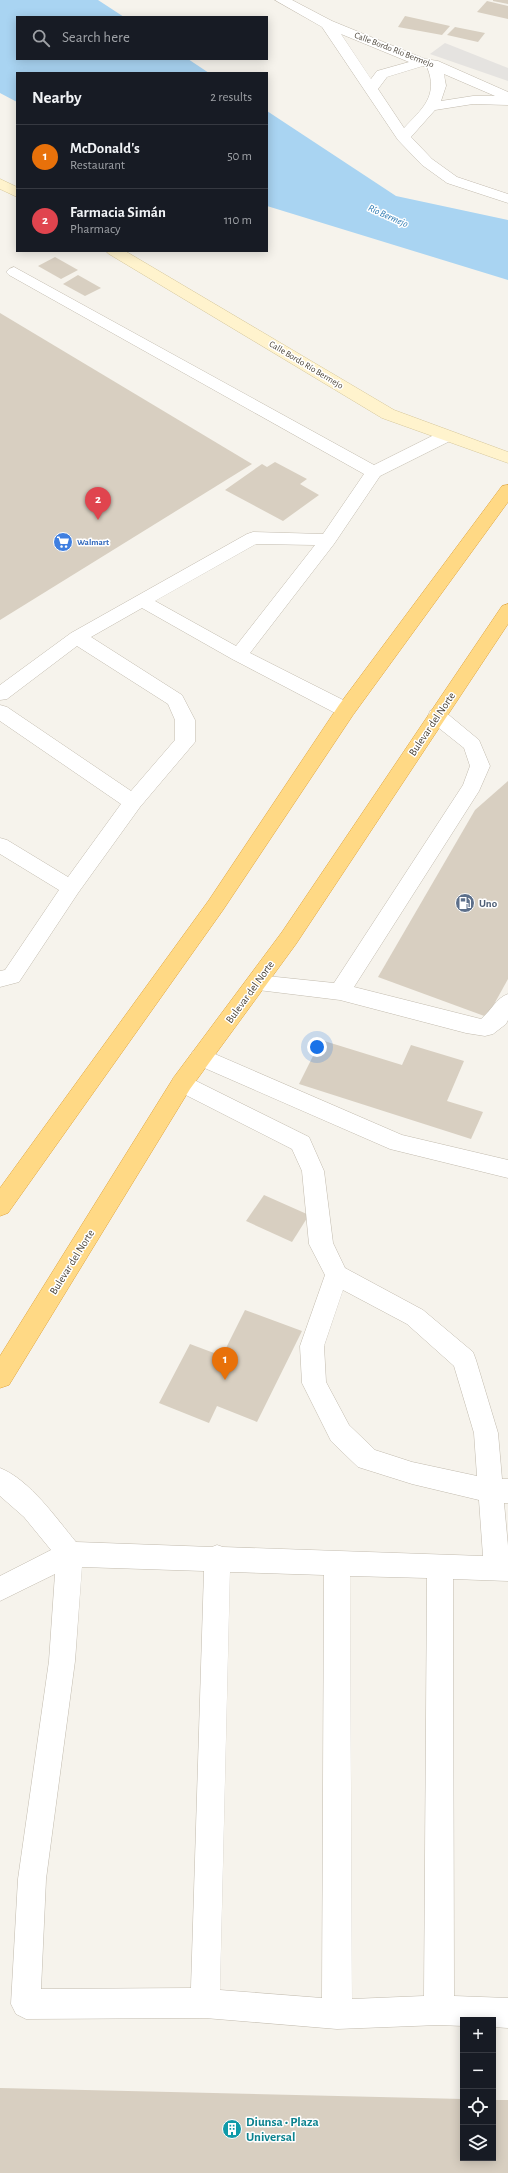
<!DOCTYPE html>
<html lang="en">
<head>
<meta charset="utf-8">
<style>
	body { margin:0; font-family:"Alegreya Sans",sans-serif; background:#20242c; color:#f1f3f6 }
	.controls { position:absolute; right:12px; bottom:12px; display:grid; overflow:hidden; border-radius:0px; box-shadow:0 2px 10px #0003 }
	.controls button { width:36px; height:36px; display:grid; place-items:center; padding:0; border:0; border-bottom:1px solid #363941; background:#171b24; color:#f1f3f6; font:20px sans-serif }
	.you { position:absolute; left:317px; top:1047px; width:14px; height:14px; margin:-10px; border:3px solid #fff; border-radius:50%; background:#1a73e8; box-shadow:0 0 0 6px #1a73e833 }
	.badge { display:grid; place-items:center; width:26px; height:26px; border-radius:50%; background:#b45309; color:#fff; font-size:13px; font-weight:700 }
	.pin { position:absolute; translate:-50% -33px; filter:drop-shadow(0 1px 2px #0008) }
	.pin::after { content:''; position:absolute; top:21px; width:14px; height:12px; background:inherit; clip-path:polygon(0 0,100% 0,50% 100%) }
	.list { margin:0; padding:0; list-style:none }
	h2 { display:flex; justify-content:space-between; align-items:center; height:52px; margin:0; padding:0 16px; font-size:17px }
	h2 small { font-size:13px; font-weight:400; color:#9ea1a6 }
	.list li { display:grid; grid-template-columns:26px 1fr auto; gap:12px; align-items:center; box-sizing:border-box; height:64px; padding:0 16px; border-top:1px solid #363941 }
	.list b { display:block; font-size:15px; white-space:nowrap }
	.list p { margin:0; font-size:13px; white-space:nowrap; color:#9ea1a6 }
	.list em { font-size:13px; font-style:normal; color:#9ea1a6 }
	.icon { flex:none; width:22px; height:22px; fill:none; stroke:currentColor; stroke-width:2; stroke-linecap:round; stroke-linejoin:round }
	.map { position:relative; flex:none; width:508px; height:2173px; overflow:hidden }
	.search { position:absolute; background:#171b24; box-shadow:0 2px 10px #0003; left:16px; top:16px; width:252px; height:44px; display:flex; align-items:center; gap:10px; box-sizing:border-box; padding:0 14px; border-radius:0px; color:#9ea1a6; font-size:15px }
	.panel { position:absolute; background:#171b24; box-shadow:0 2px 10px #0003; left:16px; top:72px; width:252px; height:180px; border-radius:0px }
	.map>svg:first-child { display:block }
	.parking { fill:#e5e3e0 }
	.water { fill:#a9d4f2 }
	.building { fill:#d8cfc1 }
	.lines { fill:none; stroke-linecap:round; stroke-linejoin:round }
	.service-casing { stroke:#c2bbae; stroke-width:1 }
	.minor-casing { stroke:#c2bbae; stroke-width:1 }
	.secondary-casing { stroke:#d6c79b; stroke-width:1 }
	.trunk-casing { stroke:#e0a43c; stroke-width:1 }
	.service { fill:#fff; fill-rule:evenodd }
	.minor { fill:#fff; fill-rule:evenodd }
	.secondary { fill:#fff3cd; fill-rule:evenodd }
	.trunk { fill:#ffd985; fill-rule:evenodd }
	.labels { text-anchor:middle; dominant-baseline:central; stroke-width:3; stroke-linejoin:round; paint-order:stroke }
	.far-street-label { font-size:9px; fill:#4b4439; stroke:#fff }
	.far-shop-label { font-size:9px; font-weight:bold; fill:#366cbe; stroke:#fff; text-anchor:start }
	.far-water-label { font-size:10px; font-style:italic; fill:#2e7ab2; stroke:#fff }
	.street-label { font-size:11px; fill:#4b4439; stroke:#fff }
	.service-label { font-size:11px; font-weight:bold; fill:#4e5e75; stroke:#fff; text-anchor:start }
	.near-culture-label { font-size:13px; font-weight:bold; fill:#0d838f; stroke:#fff; text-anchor:start }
</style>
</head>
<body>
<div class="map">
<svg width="508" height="2173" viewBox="0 0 508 2173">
	<rect width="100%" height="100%" fill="#f6f3ec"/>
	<polygon class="parking" points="445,43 508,68 508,81 430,54"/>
	<g class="water">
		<polygon points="0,0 98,0 124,17 17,17 17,59 188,59 209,73 17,73 17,102 0,93"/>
		<polygon points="267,111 396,196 508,220 508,280 267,206"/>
	</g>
	<g class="building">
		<polygon points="508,0 508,4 493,1 493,0"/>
		<polygon points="487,1 508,6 508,19 477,12"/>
		<polygon points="405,16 450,26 442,35 398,27"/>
		<polygon points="455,27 485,33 478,42 447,35"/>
		<polygon points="55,257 78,270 61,279 38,266"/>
		<polygon points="78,275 101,288 85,296 63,284"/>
		<polygon points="0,313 252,464 0,620"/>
		<polygon points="275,462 307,479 300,484 319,495 283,521 225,490 262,464 267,467"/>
		<polygon points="508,781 508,979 487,1017 378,977 475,810"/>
		<polygon points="321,1040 402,1065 411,1045 464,1061 447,1101 483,1112 471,1139 299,1084"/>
		<polygon points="264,1195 309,1215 292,1242 246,1221"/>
		<polygon points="245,1310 302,1331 257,1422 217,1406 209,1423 159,1403 190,1344 222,1356"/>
		<polygon points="0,2088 463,2099 463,2158 493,2158 493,2100 508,2100 508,2173 0,2173"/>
	</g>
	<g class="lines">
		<g class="service-casing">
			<g id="service">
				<path d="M14,267L374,465L440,432H452L454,436L452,440L380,476L334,544L250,653L353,705L355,710L353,715L346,716L339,715L232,659L142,608L91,637L182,695L195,720V742L140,807L78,893L19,982L0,987V971L5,970L59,890L0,854V838L7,840L68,877L121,804L0,721V705L7,707L131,791L175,740V720L168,704L77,646L7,699L0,700V685L71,633L247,534L253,532L323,534L364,474L9,275L6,272L9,269ZM256,544L315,545L236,646L155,601Z"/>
				<path d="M437,709L444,711L479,740L490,766L479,791L354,987L481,1019C491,1011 496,998 508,994V1020L506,1024L493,1034L485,1036L466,1033L340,1000L250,989L246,983L250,977L257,975L334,983L463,785L470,766L464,748L430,721L428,716L430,711Z"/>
				<polygon points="201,1048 402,1135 508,1160 508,1178 390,1149 193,1063 190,1057 193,1051"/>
				<path d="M182,1074L309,1137L324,1171L333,1243L345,1268L423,1310L473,1352L476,1360L498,1433L502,1479H508V1503H504L508,1546V1581L453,1579L454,1996L508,1998V2028L493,2027V2020H463V2026L439,2025L337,2029L205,2018L26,2019L16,2014L11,2004L18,1879L49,1661L55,1574L0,1601V1576L51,1550L24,1517L0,1496V1468C30,1480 56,1518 76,1542L212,1547L217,1545L223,1547L483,1556L479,1500L412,1484L358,1467L331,1441L302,1383L300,1346L325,1275L309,1244L302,1171L292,1149L174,1089L171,1083L174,1077ZM343,1290L407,1324L454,1366L474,1433L477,1476L412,1462L375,1450L349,1425L326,1382L324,1346ZM82,1567L204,1571L191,1988L41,1989L46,1879L75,1661ZM230,1572L324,1575L322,1998L220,1990ZM350,1576L427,1578L424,1996L352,1999Z"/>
			</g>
		</g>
		<g class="minor-casing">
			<path id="minor" d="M275,0H292L332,21L425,59L438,61L508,92V105L473,104L435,110L411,137L432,159L457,177L508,194V203L447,183L422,165L398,140L322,27ZM341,34L409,62L377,71L371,79ZM423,66L427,67C439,96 422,109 404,128L378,89L387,77ZM444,74L495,96H473L441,101L446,86Z"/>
		</g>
		<g class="secondary-casing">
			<g id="secondary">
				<polygon points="0,179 17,187 17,197 0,189"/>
				<polygon points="106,251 125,251 394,410 508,452 508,463 382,418 109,254"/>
			</g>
		</g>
		<g class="trunk-casing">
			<g id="trunk">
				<polygon points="508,485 508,502 353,715 223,910 8,1213 0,1216 0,1188 209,900 339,705 502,486"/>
				<polygon points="508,604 508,624 296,944 190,1089 9,1385 0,1388 0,1356 174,1077 282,932 502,606"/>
			</g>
		</g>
		<use href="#service" class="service"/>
		<use href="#minor" class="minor"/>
		<use href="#secondary" class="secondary"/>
		<use href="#trunk" class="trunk"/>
	</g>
	<defs>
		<g id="supermarket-disc" transform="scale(1)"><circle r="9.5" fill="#3f7fe0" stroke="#fff"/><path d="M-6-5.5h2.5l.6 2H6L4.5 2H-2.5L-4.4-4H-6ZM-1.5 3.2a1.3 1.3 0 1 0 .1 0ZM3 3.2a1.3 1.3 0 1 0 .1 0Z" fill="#fff"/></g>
		<g id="fuel-disc" transform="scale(1)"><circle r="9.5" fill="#5c6f8a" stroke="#fff"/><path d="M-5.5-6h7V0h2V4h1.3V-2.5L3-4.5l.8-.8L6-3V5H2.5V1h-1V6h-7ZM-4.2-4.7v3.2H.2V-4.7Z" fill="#fff"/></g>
		<g id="building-disc" transform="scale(1)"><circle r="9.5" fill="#0f9aa8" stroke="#fff"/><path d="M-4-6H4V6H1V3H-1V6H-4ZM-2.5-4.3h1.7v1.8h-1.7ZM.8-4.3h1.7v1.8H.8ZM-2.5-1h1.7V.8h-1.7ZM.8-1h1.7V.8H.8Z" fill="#fff"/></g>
	</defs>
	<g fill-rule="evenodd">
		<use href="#supermarket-disc" x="63" y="542"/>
		<use href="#fuel-disc" x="465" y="903"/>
		<use href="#building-disc" x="232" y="2129"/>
	</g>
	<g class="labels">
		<g class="far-street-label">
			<text transform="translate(394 50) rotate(21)">Calle Bordo Río Bermejo</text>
			<text transform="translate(306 365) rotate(31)">Calle Bordo Río Bermejo</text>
		</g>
		<g class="far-shop-label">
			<text x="77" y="542">Walmart</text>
		</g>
		<g class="far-water-label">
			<text transform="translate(388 216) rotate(24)">Río Bermejo</text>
		</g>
		<g class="street-label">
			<text transform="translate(432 724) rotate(-56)">Bulevar del Norte</text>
			<text transform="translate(250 992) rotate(-54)">Bulevar del Norte</text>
			<text transform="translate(72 1262) rotate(-58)">Bulevar del Norte</text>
		</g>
		<g class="service-label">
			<text x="479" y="903">Uno</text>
		</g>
		<g class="near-culture-label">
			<text x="246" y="2122">Diunsa • Plaza<tspan x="246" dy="15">Universal</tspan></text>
		</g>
	</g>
</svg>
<div class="controls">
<button>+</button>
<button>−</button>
<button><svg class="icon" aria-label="locate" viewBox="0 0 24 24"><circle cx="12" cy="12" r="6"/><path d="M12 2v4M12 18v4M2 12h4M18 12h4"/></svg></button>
<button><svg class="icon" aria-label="layers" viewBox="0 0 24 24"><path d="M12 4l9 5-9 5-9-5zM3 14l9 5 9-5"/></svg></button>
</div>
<div class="you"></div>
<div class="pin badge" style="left:225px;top:1380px;background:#e8710a">1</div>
<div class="pin badge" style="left:98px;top:520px;background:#e0444e">2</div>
<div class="search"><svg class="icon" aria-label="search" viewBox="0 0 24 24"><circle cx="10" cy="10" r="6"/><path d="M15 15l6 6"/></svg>Search here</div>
<section class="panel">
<h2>Nearby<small>2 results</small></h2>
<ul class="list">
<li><span class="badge" style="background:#e8710a">1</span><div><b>McDonald's</b><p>Restaurant</p></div><em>50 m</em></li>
<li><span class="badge" style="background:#e0444e">2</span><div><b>Farmacia Simán</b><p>Pharmacy</p></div><em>110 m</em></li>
</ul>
</section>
</div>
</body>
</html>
